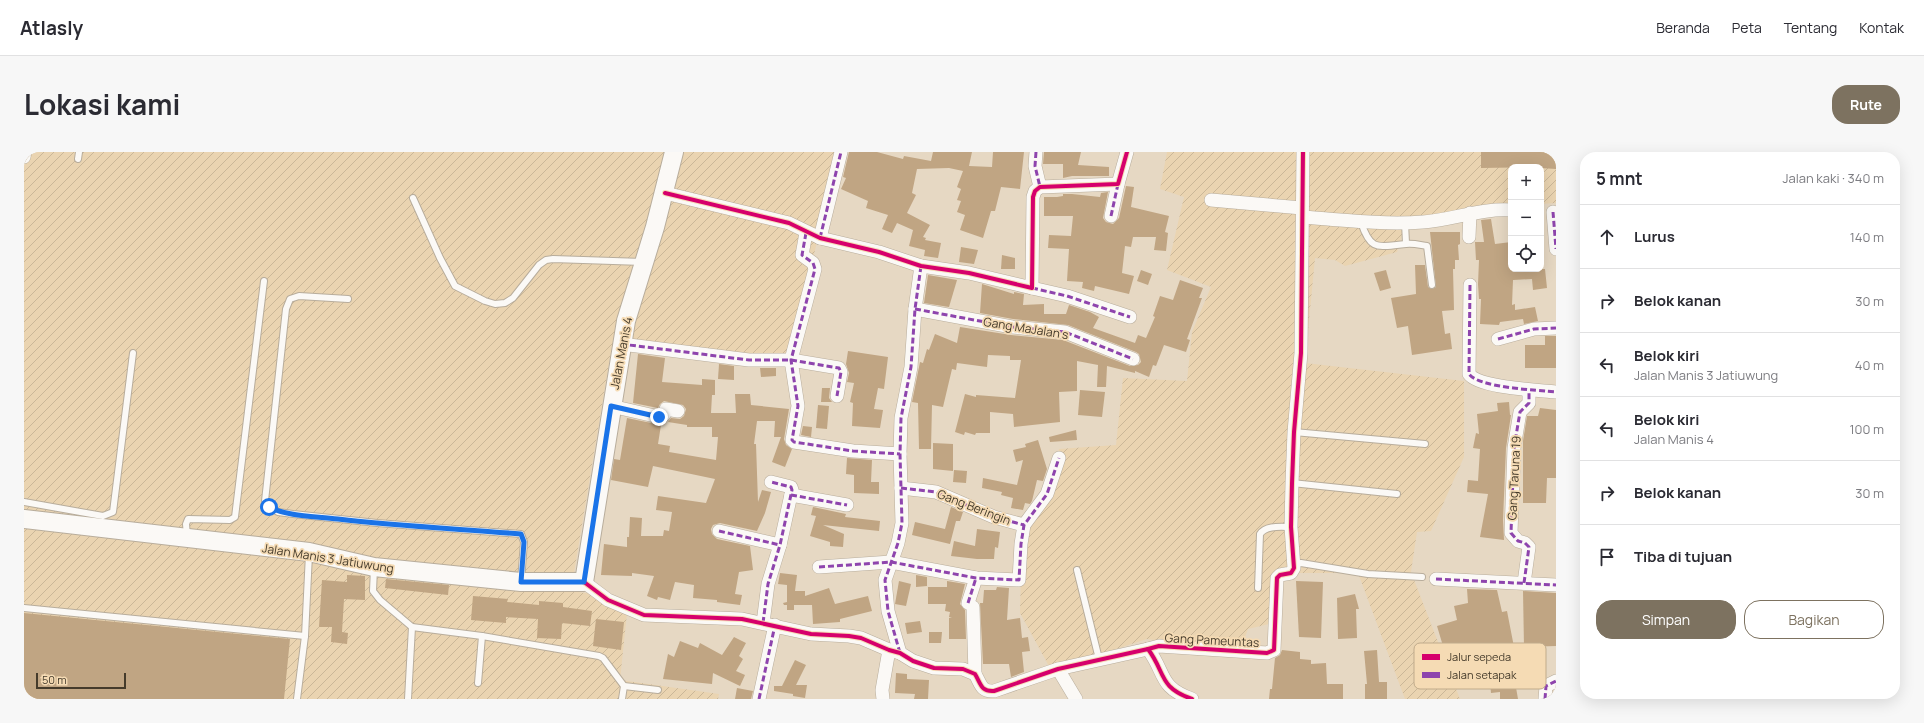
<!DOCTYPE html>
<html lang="id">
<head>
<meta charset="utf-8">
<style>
	body { margin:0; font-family:Manrope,sans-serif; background:#f7f7f7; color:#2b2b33 }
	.controls { position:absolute; right:12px; top:12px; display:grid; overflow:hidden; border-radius:8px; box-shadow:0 4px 16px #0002 }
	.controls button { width:36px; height:36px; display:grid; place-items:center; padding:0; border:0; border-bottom:1px solid #e1e1e2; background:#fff; color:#2b2b33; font:20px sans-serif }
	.scale { position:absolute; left:12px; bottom:10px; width:90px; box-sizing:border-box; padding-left:4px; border:2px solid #453b2b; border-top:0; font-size:11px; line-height:14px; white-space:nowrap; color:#453b2b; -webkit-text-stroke:3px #f5dbb4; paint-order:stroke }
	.stop { position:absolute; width:12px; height:12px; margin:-9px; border:3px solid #1a73e8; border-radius:50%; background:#fff }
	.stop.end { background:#1a73e8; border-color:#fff; box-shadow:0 1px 4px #0008 }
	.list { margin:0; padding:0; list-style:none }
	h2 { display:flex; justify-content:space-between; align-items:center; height:52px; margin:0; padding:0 16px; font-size:17px }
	h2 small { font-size:13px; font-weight:400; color:#7c7c81 }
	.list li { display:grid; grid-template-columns:26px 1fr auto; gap:12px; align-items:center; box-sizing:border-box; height:64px; padding:0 16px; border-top:1px solid #e1e1e2 }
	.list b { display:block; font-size:15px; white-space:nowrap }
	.list p { margin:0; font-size:13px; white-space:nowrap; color:#7c7c81 }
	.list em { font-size:13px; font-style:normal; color:#7c7c81 }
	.actions { display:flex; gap:8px; padding:12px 16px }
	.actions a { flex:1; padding:9px 0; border:1px solid #7d7260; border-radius:16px; text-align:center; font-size:14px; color:#7d7260 }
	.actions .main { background:#7d7260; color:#fff }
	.icon { flex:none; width:22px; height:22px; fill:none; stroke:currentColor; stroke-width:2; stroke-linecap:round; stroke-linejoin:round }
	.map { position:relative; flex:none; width:1532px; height:547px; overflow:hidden; border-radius:16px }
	header { display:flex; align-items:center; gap:24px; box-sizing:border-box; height:56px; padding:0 20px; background:#fff; border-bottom:1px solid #e1e1e2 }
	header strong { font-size:19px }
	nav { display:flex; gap:22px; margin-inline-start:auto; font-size:14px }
	.intro { display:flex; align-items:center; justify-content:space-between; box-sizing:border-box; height:96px; padding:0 24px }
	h1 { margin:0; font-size:28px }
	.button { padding:10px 18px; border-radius:16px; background:#7d7260; color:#fff; font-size:14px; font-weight:700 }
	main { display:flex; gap:24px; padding:0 24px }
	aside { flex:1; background:#fff; border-radius:16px; box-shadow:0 4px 16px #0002 }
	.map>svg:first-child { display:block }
	.industrial { fill:url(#industrial-furrows) }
	.building { fill:#c0a583 }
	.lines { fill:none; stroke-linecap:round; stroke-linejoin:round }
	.lane-casing { stroke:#b8ad9c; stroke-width:8 }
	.street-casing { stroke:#b8ad9c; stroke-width:14 }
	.secondary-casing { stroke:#b8ad9c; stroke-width:20 }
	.lane { stroke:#fbf9f6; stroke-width:6 }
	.street { stroke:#fbf9f6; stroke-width:13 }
	.secondary { stroke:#fbf9f6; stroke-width:18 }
	.quiet { stroke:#8e44ad; stroke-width:3; stroke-dasharray:6 3; stroke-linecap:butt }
	.cycleway-casing { stroke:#f5dbb4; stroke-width:6 }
	.cycleway { stroke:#d6006c; stroke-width:4 }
	.route { stroke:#1a73e8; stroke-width:5 }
	.labels { text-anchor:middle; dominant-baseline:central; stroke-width:3.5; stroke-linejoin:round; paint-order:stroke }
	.street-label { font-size:12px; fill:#453b2b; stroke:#f5dbb4 }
	.key { fill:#f5dbb4; stroke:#c0ab8b; stroke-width:1 }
	.key-label { font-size:11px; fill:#453b2b }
</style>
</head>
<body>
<header>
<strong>Atlasly</strong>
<nav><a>Beranda</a><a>Peta</a><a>Tentang</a><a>Kontak</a></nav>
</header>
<div class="intro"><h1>Lokasi kami</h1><a class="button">Rute</a></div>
<main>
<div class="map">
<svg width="1532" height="547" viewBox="0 0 1532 547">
	<defs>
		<pattern id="industrial-furrows" width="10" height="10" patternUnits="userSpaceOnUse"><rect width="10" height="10" fill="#ead4b1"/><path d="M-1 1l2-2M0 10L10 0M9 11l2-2" fill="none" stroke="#cab798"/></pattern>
	</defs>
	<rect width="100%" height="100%" fill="#e6d8c3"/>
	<g class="industrial">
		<polygon points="0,0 815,0 764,209 588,193 547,439 569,442 603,461 596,528 695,542 694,547 0,547"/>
		<polygon points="1143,0 1532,0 1532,51 1517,52 1517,15 1487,15 1487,54 1459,56 1413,75 1380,76 1373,100 1321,114 1311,108 1291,106 1281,211 1440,229 1440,305 1407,379 1393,380 1387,420 1436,547 1381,547 1334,421 1251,421 1245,472 1224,477 1216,499 1123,487 1027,518 996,461 998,375 1023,343 1035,297 1092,293 1099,226 1163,229 1168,180 1187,135 1143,118 1160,45 1136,37"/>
	</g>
	<g class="building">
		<polygon points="825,0 853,0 879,7 880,4 907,9 909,0 948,0 945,14 968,15 969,0 1000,0 996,37 977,35 971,59 967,59 959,86 936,78 941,63 933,60 937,49 933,48 937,37 933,35 939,19 925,16 893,17 888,41 892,43 883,61 906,73 899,85 902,86 901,88 917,91 914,106 900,104 901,98 885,94 889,78 873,71 868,81 858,77 864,63 842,56 844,49 817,37 822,26 819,25"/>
		<polygon points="1020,0 1057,0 1054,13 1085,15 1085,24 1048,24 1039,26 1039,12 1019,12"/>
		<polygon points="1457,0 1532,0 1532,17 1517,16 1517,15 1457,16"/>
		<polygon points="1102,34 1110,35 1107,55 1145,64 1141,80 1144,81 1142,99 1130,98 1132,85 1109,85 1107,95 1101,94 1098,121 1110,124 1105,142 1071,134 1070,139 1058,136 1059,130 1043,129 1045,97 1024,96 1025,83 1047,84 1049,64 1020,64 1020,45 1033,45 1039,44 1039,42 1048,42 1076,45 1077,41 1084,40 1079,66 1082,70 1089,72 1095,66"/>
		<polygon points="1467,67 1471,92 1487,90 1487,117 1521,117 1523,136 1509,138 1508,127 1489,128 1488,153 1491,152 1491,158 1511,155 1514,169 1500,172 1499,167 1476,170 1475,173 1456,172 1457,147 1455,147 1454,132 1455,108 1452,108 1451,90 1460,90 1457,68"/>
		<polygon points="1406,80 1436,80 1436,92 1434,93 1435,108 1431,108 1431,117 1429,117 1430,158 1418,159 1421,182 1426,181 1428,197 1388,203 1384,174 1373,176 1367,146 1392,142 1391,113 1401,113 1404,135 1408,137 1412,135"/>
		<polygon points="937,95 954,98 950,112 935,110"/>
		<polygon points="978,103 991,106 991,117 977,117"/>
		<polygon points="1117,118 1128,122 1124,133 1113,129"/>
		<polygon points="1362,118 1367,136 1356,139 1350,121"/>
		<polygon points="904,123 933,128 925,155 900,151"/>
		<polygon points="1156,128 1179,136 1175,146 1178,146 1163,187 1166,188 1162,200 1140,193 1132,214 1129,213 1125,225 1111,219 1111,221 1083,214 1082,235 1073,235 1074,213 1053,209 1053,239 1035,240 1036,270 990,275 989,262 966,260 966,281 952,281 951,283 941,280 940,283 931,280 941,242 952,245 952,243 991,246 997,208 986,208 986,204 964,203 963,215 933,211 932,218 928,217 919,255 908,253 907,297 895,297 894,251 888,250 896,210 899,211 903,197 905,198 911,182 933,191 936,175 987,183 1039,188 1106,214 1114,213 1117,210 1115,202 1112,200 1044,173 989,167 956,161 958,132 990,142 990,140 1000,142 999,153 1020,152 1020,162 1042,162 1045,153 1066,160 1075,165 1069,176 1111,191 1114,183 1122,186 1131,165 1129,164 1136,144 1149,148"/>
		<polygon points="1521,184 1532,184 1532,216 1501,216 1501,193 1521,193"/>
		<polygon points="824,199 864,205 860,237 854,236 850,257 859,258 856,276 828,274 829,251 826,250 830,231 823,230 825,221 822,212"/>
		<polygon points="614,202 641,206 638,230 678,233 678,227 691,228 691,243 688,243 687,261 712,261 711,242 726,242 727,253 765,257 760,287 762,293 768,297 761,315 748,310 757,285 750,285 751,269 733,269 730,292 732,292 734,350 738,338 747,340 741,361 733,379 696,371 689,373 687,377 688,382 693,387 726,394 729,418 715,420 711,442 718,443 716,453 693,450 693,448 669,446 670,433 651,430 646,448 634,445 633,448 623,444 630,424 608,421 608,424 577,423 580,392 603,395 603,385 605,385 606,365 618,366 617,384 639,384 640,378 645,379 648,360 632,358 634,344 682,351 691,327 629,314 624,335 587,328 590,307 596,308 603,266 637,273 634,292 646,294 645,300 692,308 694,285 688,285 688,275 663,275 663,273 644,270 647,266 656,267 660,264 662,257 659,253 640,249 636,252 634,256 609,251"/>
		<polygon points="695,212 710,214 710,228 694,227"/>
		<polygon points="736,216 752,216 752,224 737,225"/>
		<polygon points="798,236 806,236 805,246 808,250 797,250"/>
		<polygon points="1056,238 1081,240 1078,265 1054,263"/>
		<polygon points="1485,250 1486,263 1487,263 1482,296 1479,368 1480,388 1456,385 1464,342 1443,340 1444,328 1454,329 1456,297 1449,296 1452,281 1455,282 1453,262 1474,259 1473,251"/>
		<polygon points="794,253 805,254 803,277 792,276"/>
		<polygon points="1516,256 1532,258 1532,326 1523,326 1522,351 1499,351 1499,289 1503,264 1514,264"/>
		<polygon points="779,274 788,275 787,285 777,283"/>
		<polygon points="1052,278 1053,288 1026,290 1025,285"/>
		<polygon points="1014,288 1023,317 1019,329 1013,328 1008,349 1006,352 1001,351 999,358 987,356 989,346 977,343 978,340 958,336 959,326 993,333 999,308 992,310 989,298 1002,295 1001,292"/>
		<polygon points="909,291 929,292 929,319 909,317"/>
		<polygon points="823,306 848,308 847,330 855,330 855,342 830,341 830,323 822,322"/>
		<polygon points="930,318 943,319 942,331 929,330"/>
		<polygon points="789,355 822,362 821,365 856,369 855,379 799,373 820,382 819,395 806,394 806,390 786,384 792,364 787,363"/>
		<polygon points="927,355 939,360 936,369 932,369 926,392 888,383 891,370 921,377"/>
		<polygon points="953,377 976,380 974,396 971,395 970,407 953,407 927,404 930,389 951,394"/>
		<polygon points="756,421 773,423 771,439 781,439 781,444 805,436 811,452 844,444 848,459 816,467 816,470 789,472 788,453 770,453 770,458 763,458 763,453 760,453 759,451 763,450 763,433 754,432"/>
		<polygon points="323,423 341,424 341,448 320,447 318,480 324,481 323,492 307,490 308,475 295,475 298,428 323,430"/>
		<polygon points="892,423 903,425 903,434 892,435"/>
		<polygon points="362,427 425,433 424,443 361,436"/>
		<polygon points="875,429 887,432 882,454 871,452"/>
		<polygon points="923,429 941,432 936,452 941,458 942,487 925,487 925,466 928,465 925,465 926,460 921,459 922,452 904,452 904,435 923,435"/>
		<polygon points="1272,429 1299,430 1297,486 1275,485"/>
		<polygon points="973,435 985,436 983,468 996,466 998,486 1004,485 1006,499 998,500 1000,520 987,525 985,512 959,512 956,451 959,451 960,438 972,438"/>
		<polygon points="1443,437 1473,438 1478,460 1483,459 1490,495 1485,495 1494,547 1476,547 1476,540 1467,541 1465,520 1477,519 1474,500 1455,504 1456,512 1446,513 1448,535 1440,536 1437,512 1434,513 1432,501 1422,504 1413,474 1433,468 1430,454 1444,451"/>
		<polygon points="1499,439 1532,441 1532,494 1500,495"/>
		<polygon points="1331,442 1335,457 1332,457 1333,486 1314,487 1313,446"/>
		<polygon points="449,444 484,447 483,450 515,453 515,449 539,451 539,455 568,459 566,474 538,471 537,487 513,486 514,467 482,465 482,471 447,468"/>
		<polygon points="0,461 266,487 260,547 0,547"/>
		<polygon points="572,467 600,470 597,498 569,494"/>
		<polygon points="896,469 898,480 883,482 881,471"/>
		<polygon points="905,480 918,480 917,491 905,491"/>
		<polygon points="710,485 722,491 715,504 719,507 712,519 721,523 716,534 689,521 688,532 639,527 644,502 650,505 656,489 674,496 676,491 698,503"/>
		<polygon points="1258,498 1276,500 1276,507 1287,508 1287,512 1302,511 1303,532 1319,532 1319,547 1245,547 1246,537 1248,537 1251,506 1256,503"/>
		<polygon points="1353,498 1355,530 1363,530 1363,547 1341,547 1341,532 1343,532 1340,499"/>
		<polygon points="771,508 782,513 772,533 783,533 781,546 769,544 769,542 750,539 750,534 758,534"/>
		<polygon points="872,521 883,522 883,527 905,528 904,547 890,547 891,542 871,541"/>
		<polygon points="713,536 729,539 727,547 711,547"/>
	</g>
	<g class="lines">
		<g class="lane-casing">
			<g id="lane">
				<polyline points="54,7 55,0"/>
				<polyline points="389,46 416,106 431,134 461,149 471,152 481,151 489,146 515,113 522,108 529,107 619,110"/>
				<path d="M1337,70C1347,101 1355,94 1382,92C1389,91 1396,93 1403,94L1408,133"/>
				<polyline points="1381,71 1382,91"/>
				<polyline points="324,147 275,144 266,147 262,157 241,349 245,355 254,360 269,362 353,371 497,382 500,390 497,429"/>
				<polyline points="1270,280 1401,292"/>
				<polyline points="1268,331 1373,342"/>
				<polyline points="0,350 79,364 89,360 109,201"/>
				<polyline points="163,384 162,372 164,367 206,368 211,365 240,129"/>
				<polyline points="1269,412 1277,411 1344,422 1398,425"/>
				<polyline points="350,416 349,439 356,448 388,475 458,484 575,504 579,506 600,534 634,538"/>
				<polyline points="1053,418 1075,507"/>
				<path d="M1234,436L1236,382C1242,373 1257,375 1267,375"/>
				<polyline points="0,456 281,484"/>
				<polyline points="454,531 458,484"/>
				<polyline points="273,547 281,484 285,402"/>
				<polyline points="384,547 388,475"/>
				<polyline points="598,547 600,534"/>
			</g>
		</g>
		<g class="street-casing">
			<g id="street">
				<polyline points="1012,0 1011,14 1016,35"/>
				<polyline points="0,5 1,0"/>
				<polyline points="641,41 765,71 796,86 855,100 897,114 945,121 1008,136 1009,45 1011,39 1016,35 1094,32 1103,0"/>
				<polyline points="1187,48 1278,56"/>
				<polyline points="1529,60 1532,97"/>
				<polyline points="1087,64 1094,32"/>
				<path d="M1279,65C1318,68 1360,73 1399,70C1429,68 1457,56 1487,58"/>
				<polyline points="782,81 778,103 789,111 791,117 767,208 774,254 768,288 770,290 829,299 876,302"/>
				<polyline points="1445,85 1446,61"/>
				<polyline points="796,86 817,0"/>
				<path d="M1446,133L1445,222C1455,236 1514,238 1532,240"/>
				<polyline points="1008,136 1043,144 1106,165"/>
				<polyline points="891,157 988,175 1041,180 1109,207"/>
				<polyline points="1474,187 1510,177 1532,176"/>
				<polyline points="597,192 725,208 767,208 815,216 817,220 813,244"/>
				<polyline points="587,254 635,265 640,263 642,257 654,259"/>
				<polyline points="877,336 912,340 970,365 1000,373"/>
				<polyline points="767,343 823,353"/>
				<polyline points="695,379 756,393"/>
				<polyline points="795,415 867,410 952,426 995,428 997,392 1000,373 1023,342 1035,306"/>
				<polyline points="1412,427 1532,433"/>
				<path d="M560,430L584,448L620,463L718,467L787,482L825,484L837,486L865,498L876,501L889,509L910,516L939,517L951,522C957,532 957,540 970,539L1034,517L1124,497C1142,521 1134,535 1168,547"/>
				<polyline points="1500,431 1505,395 1501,391 1494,389 1487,381 1490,296 1496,260 1505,251 1505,239"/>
				<polyline points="944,451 952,426"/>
				<polyline points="949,455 951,522"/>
				<polyline points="739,471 744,432 756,393 768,338 767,335 747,330"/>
				<polyline points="1124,497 1135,494 1243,501 1250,498 1253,426 1256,423 1267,421 1270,416 1267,375 1268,331 1270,280 1277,201 1279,0"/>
				<polyline points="876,501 864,459 861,428 874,391 878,371 876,302 877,266 887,215 891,157 897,114"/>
				<polyline points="1034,517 1052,547"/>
				<polyline points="735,547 751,473"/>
				<polyline points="859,547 858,538 865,498"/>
				<polyline points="1521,547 1522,534 1532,529"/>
			</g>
		</g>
		<g class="secondary-casing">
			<polyline id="secondary" points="0,367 285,400 350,415 497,430 560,430 602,169 631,75 650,0"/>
		</g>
		<use href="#lane" class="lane"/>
		<use href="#street" class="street"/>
		<use href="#secondary" class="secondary"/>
		<g class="quiet">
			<polyline points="1012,0 1011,14 1016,35"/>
			<polyline points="1529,60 1532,97"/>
			<polyline points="1087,64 1094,32"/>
			<polyline points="782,81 778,103 789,111 791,117 767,208 774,254 768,288 770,290 829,299 876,302"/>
			<polyline points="796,86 817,0"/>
			<path d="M1446,133L1445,222C1455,236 1514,238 1532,240"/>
			<polyline points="1008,136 1043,144 1106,165"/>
			<polyline points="891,157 988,175 1041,180 1109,207"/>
			<polyline points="1474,187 1510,177 1532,176"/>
			<polyline points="597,192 725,208 767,208 815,216 817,220 813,244"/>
			<polyline points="877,336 912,340 970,365 1000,373"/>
			<polyline points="767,343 823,353"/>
			<polyline points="695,379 756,393"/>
			<polyline points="795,415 867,410 952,426 995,428 997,392 1000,373 1023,342 1035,306"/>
			<polyline points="1412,427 1532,433"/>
			<polyline points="1500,431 1505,395 1501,391 1494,389 1487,381 1490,296 1496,260 1505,251 1505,239"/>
			<polyline points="944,451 952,426"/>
			<polyline points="739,471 744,432 756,393 768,338 767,335 747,330"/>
			<polyline points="876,501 864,459 861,428 874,391 878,371 876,302 877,266 887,215 891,157 897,114"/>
			<polyline points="735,547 751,473"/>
			<polyline points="1521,547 1522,534 1532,529"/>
		</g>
		<g class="cycleway-casing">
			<g id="cycleway">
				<polyline points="641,41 765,71 796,86 855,100 897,114 945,121 1008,136 1009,45 1011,39 1016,35 1094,32 1103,0"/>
				<path d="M560,430L584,448L620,463L718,467L787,482L825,484L837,486L865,498L876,501L889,509L910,516L939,517L951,522C957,532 957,540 970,539L1034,517L1124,497C1142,521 1134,535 1168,547"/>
				<polyline points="1124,497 1135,494 1243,501 1250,498 1253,426 1256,423 1267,421 1270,416 1267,375 1268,331 1270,280 1277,201 1279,0"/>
			</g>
		</g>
		<use href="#cycleway" class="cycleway"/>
	</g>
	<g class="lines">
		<path class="route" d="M245,355C265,365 291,364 314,367C374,374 436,377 497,382L500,390L497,430H560L587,254L635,265"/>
	</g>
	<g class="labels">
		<g class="street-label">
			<text transform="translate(1002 176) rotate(9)">Gang MaJalan s</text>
			<text transform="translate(597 201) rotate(-79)">Jalan Manis 4</text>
			<text transform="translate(1490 326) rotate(-87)">Gang Taruna 19</text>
			<text transform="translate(950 355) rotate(21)">Gang Beringin</text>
			<text transform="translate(304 406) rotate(9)">Jalan Manis 3 Jatiuwung</text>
			<text transform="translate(1188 488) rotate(3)">Gang Pameuntas</text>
		</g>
	</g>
	<rect x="1390" y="491" width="132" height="46" rx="6" class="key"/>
	<rect x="1398" y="502" width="18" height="6" fill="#d6006c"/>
	<rect x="1398" y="520" width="18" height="6" fill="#8e44ad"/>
	<g class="key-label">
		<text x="1423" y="509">Jalur sepeda</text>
		<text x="1423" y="527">Jalan setapak</text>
	</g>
</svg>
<div class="controls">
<button>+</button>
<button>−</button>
<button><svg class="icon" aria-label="locate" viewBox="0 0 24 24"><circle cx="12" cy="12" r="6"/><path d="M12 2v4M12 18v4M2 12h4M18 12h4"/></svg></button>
</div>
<div class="scale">50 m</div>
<div class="stop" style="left:245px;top:355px"></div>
<div class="stop end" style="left:635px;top:265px"></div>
</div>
<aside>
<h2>5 mnt<small>Jalan kaki · 340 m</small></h2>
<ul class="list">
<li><svg class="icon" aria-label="ahead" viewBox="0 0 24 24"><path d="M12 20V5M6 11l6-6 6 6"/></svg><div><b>Lurus</b></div><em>140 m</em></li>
<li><svg class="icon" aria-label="right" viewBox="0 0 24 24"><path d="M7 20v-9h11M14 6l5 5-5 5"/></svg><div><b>Belok kanan</b></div><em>30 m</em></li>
<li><svg class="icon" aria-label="left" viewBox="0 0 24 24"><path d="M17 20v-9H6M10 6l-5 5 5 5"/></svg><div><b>Belok kiri</b><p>Jalan Manis 3 Jatiuwung</p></div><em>40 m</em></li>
<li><svg class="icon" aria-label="left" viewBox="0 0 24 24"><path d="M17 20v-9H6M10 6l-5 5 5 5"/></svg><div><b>Belok kiri</b><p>Jalan Manis 4</p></div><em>100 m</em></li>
<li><svg class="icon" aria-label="right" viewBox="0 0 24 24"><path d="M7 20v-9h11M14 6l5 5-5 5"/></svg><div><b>Belok kanan</b></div><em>30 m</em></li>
<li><svg class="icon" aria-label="arrive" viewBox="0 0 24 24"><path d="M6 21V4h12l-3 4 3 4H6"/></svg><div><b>Tiba di tujuan</b></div></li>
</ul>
<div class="actions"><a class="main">Simpan</a><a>Bagikan</a></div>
</aside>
</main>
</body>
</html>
